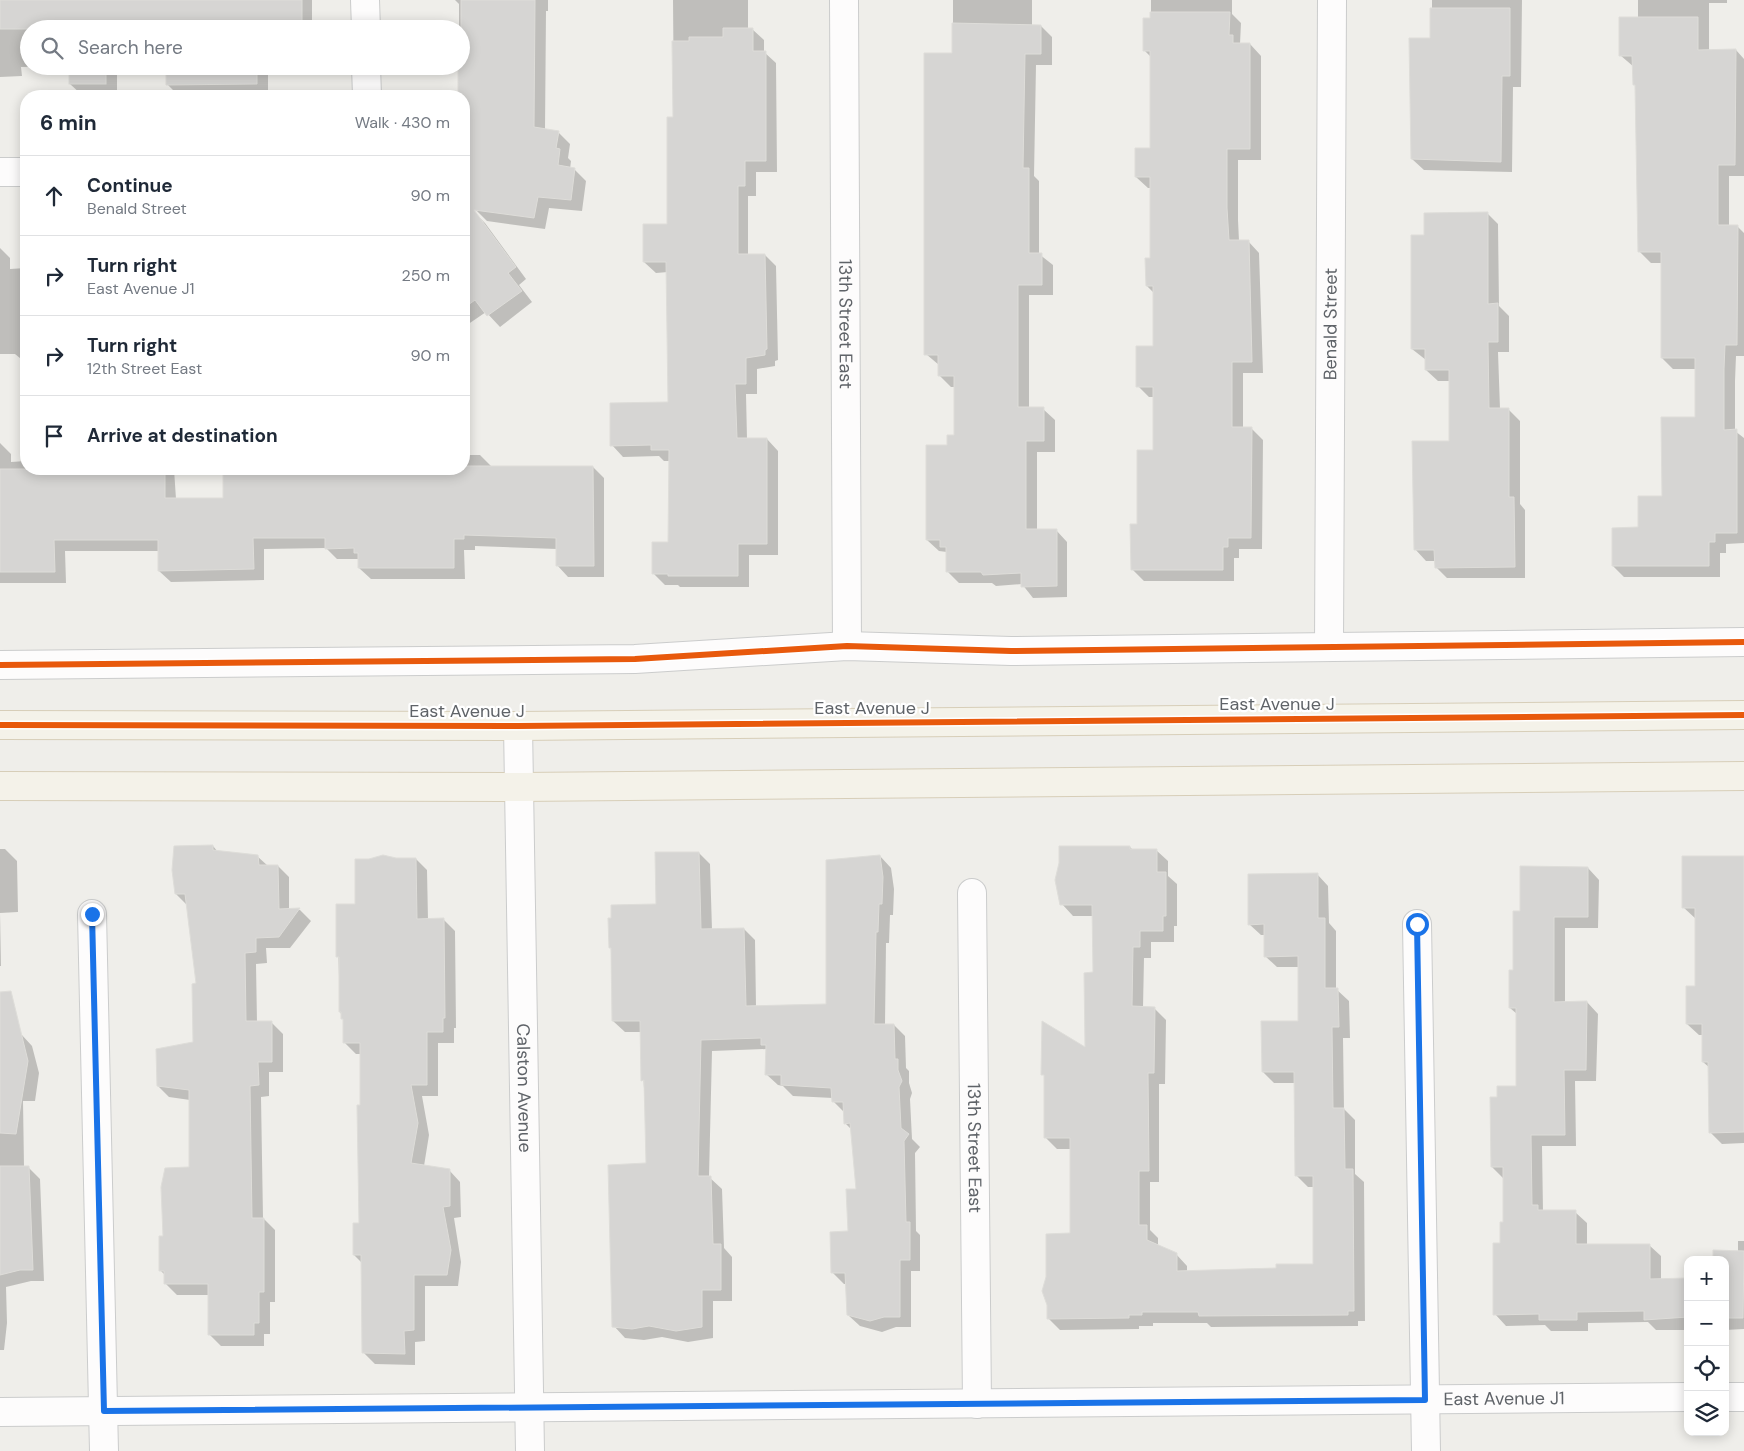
<!DOCTYPE html>
<html lang="en">
<head>
<meta charset="utf-8">
<style>
	body { margin:0; font-family:"DM Sans",sans-serif; background:#f2f2f3; color:#1f2937 }
	.controls { position:absolute; right:15px; bottom:15px; display:grid; overflow:hidden; border-radius:10px; box-shadow:0 2px 12px #0003 }
	.controls button { width:45px; height:45px; display:grid; place-items:center; padding:0; border:0; border-bottom:1px solid #e0e1e3; background:#fff; color:#1f2937; font:25px sans-serif }
	.stop { position:absolute; width:15px; height:15px; margin:-11px; border:4px solid #1a73e8; border-radius:50%; background:#fff }
	.stop.end { background:#1a73e8; border-color:#fff; box-shadow:0 1px 5px #0008 }
	.list { margin:0; padding:0; list-style:none }
	h2 { display:flex; justify-content:space-between; align-items:center; height:65px; margin:0; padding:0 20px; font-size:21px }
	h2 small { font-size:16px; font-weight:400; color:#747a83 }
	.list li { display:grid; grid-template-columns:32px 1fr auto; gap:15px; align-items:center; box-sizing:border-box; height:80px; padding:0 20px; border-top:1px solid #e0e1e3 }
	.list b { display:block; font-size:19px; white-space:nowrap }
	.list p { margin:0; font-size:16px; white-space:nowrap; color:#747a83 }
	.list em { font-size:16px; font-style:normal; color:#747a83 }
	.icon { flex:none; width:28px; height:28px; fill:none; stroke:currentColor; stroke-width:2; stroke-linecap:round; stroke-linejoin:round }
	.map { position:relative; flex:none; width:1744px; height:1451px; overflow:hidden }
	.search { position:absolute; background:#fff; box-shadow:0 2px 12px #0003; left:20px; top:20px; width:450px; height:55px; display:flex; align-items:center; gap:12px; box-sizing:border-box; padding:0 18px; border-radius:28px; color:#747a83; font-size:19px }
	.panel { position:absolute; background:#fff; box-shadow:0 2px 12px #0003; left:20px; top:90px; width:450px; height:385px; border-radius:20px }
	.map>svg:first-child { display:block }
	.shadow { fill:#0003 }
	.building { fill:#d6d5d3; stroke:#deddd9 }
	.lines { fill:none; stroke-linecap:round; stroke-linejoin:round }
	.minor-casing { stroke:#cbcccc; stroke-width:30 }
	.major-casing { stroke:#d7ceb8; stroke-width:30 }
	.minor { stroke:#fdfcfc; stroke-width:28 }
	.major { stroke:#f4f2e9; stroke-width:28 }
	.cycleway-casing { stroke:#fff; stroke-width:9 }
	.cycleway { stroke:#e8590c; stroke-width:6 }
	.route { stroke:#1a73e8; stroke-width:6 }
	.labels { text-anchor:middle; dominant-baseline:central; stroke-width:4.5; stroke-linejoin:round; paint-order:stroke }
	.street-label { font-size:18px; fill:#5f6368; stroke:#fff }
</style>
</head>
<body>
<div class="map">
<svg width="1744" height="1451" viewBox="0 0 1744 1451">
	<rect width="100%" height="100%" fill="#efeeea"/>
	<g class="shadow">
		<polygon points="0,0 312,0 312,29 29,29 29,66 66,66 21,67 22,76 0,77"/>
		<polygon points="455,0 548,0 548,11 546,11 545,130 558,132 570,144 568,158 571,161 570,169 575,170 586,181 582,211 549,208 545,229 487,221 476,210 464,177 464,96 459,96 461,29 459,29 459,4"/>
		<polygon points="673,0 748,0 748,29 752,29 764,40 764,52 776,63 777,172 756,172 756,196 748,196 748,255 765,255 776,266 778,360 775,361 775,366 757,369 757,394 746,394 747,439 767,439 778,451 778,555 749,555 749,587 680,587 678,585 665,585 654,574 669,543 670,461 664,461 659,456 623,457 612,445 670,403 668,272 656,273 644,262 668,225 674,118"/>
		<polygon points="953,0 1032,0 1032,25 1041,26 1052,37 1052,65 1036,65 1034,176 1039,181 1039,254 1053,265 1053,295 1029,295 1029,409 1043,409 1055,420 1055,452 1037,452 1037,530 1056,530 1067,542 1067,597 1033,598 1022,584 996,586 992,583 959,583 948,572 947,552 939,551 927,540 949,447 955,437 955,387 951,387 939,375 939,365 926,354 953,55"/>
		<polygon points="1151,0 1232,0 1232,14 1241,23 1240,44 1250,44 1261,56 1261,160 1238,160 1238,220 1239,241 1248,241 1259,253 1263,373 1243,373 1243,428 1251,428 1263,440 1262,549 1239,549 1239,558 1234,558 1234,581 1144,581 1132,569 1154,451 1154,397 1149,397 1138,386 1154,348 1154,293 1147,286 1151,259 1151,188 1148,188 1136,177 1151,149 1151,57 1144,50 1151,20"/>
		<polygon points="1432,0 1522,0 1521,87 1513,87 1512,172 1424,170 1412,159 1432,39"/>
		<polygon points="1638,0 1727,0 1727,3 1709,3 1709,51 1736,50 1744,59 1744,176 1729,176 1729,227 1738,227 1744,233 1744,356 1736,356 1735,381 1735,431 1744,438 1744,543 1726,544 1726,553 1720,553 1720,577 1624,577 1613,566 1663,498 1696,419 1696,369 1673,369 1662,358 1662,263 1651,263 1639,251 1636,87 1634,84 1634,67 1620,55 1638,18"/>
		<polygon points="70,66 268,66 268,94 179,96 168,85 167,68 117,69 117,95 82,95 70,84"/>
		<polygon points="474,212 485,223 526,279 519,285 532,302 500,327 486,312 464,327 464,220"/>
		<polygon points="1487,213 1498,224 1499,306 1509,316 1509,352 1498,352 1500,409 1508,409 1520,421 1520,504 1525,510 1525,578 1447,578 1436,567 1436,561 1426,561 1415,549 1451,442 1451,381 1438,381 1426,370 1426,360 1412,349 1426,236"/>
		<polygon points="0,248 10,258 10,269 26,268 26,363 15,354 0,354"/>
		<polygon points="0,443 11,454 11,462 26,461 26,469 174,469 176,499 225,499 224,469 308,469 308,471 449,470 464,469 464,455 480,455 492,467 593,467 604,478 604,577 568,577 557,565 557,549 475,546 475,550 464,550 465,579 371,579 359,568 359,559 337,559 326,548 264,549 264,580 171,582 159,571 159,551 65,551 66,583 0,583"/>
		<polygon points="213,846 218,852 257,856 268,866 278,866 289,877 289,910 300,910 311,921 290,948 266,948 267,963 256,964 257,1022 271,1022 283,1034 283,1072 269,1072 269,1096 261,1097 263,1218 275,1230 275,1302 270,1302 270,1334 264,1334 264,1346 221,1346 209,1334 209,1295 177,1295 165,1283 165,1275 160,1270 164,1238 190,1168 190,1100 169,1097 158,1086 194,1043 198,984 187,905 176,894"/>
		<polygon points="1130,847 1133,850 1156,850 1168,861 1168,876 1177,884 1177,926 1174,926 1174,942 1151,942 1151,958 1144,958 1143,1008 1154,1008 1166,1020 1165,1084 1159,1084 1159,1182 1150,1182 1150,1230 1158,1238 1158,1246 1176,1254 1187,1266 1187,1272 1277,1269 1314,1265 1314,1187 1308,1187 1296,1175 1296,1083 1274,1083 1263,1072 1299,1022 1299,967 1277,967 1265,956 1265,935 1261,935 1249,924 1317,874 1328,886 1329,923 1336,931 1336,989 1349,1001 1350,1038 1343,1038 1344,1109 1355,1120 1355,1174 1364,1182 1365,1321 1358,1321 1358,1326 1211,1327 1207,1323 1153,1323 1153,1326 1139,1326 1139,1329 1060,1330 1048,1318 1071,1234 1071,1149 1057,1149 1046,1138 1046,1077 1043,1074 1086,1050 1094,973 1094,916 1073,916 1062,904"/>
		<polygon points="0,849 5,849 17,861 18,912 0,913 1,966 0,966"/>
		<polygon points="699,853 710,864 712,930 744,929 755,940 756,1007 827,1005 880,856 891,868 894,889 893,915 890,915 889,943 886,943 885,1025 894,1025 905,1036 906,1068 909,1071 909,1083 912,1093 910,1099 912,1139 920,1147 915,1153 916,1231 920,1235 920,1271 911,1271 911,1327 896,1327 882,1332 860,1326 848,1315 847,1284 844,1284 832,1272 849,1232 857,1190 852,1130 845,1123 845,1113 833,1101 833,1098 793,1096 783,1086 778,1085 766,1074 767,1049 712,1051 709,1177 722,1189 724,1248 732,1257 732,1301 713,1301 713,1338 688,1342 662,1337 644,1340 625,1338 614,1326 648,1164 641,1032 625,1032 613,1021 610,919 657,906"/>
		<polygon points="1744,858 1744,1143 1722,1144 1710,1132 1710,1068 1703,1062 1703,1035 1699,1035 1687,1024 1696,987 1696,919 1683,907"/>
		<polygon points="396,859 416,859 427,870 428,920 443,919 455,931 456,1028 454,1028 454,1043 438,1043 438,1096 422,1096 429,1135 424,1166 449,1170 460,1182 461,1217 454,1218 461,1262 458,1286 425,1286 425,1341 415,1342 415,1365 375,1364 364,1353 362,1263 354,1255 360,1225 361,1054 356,1054 345,1043 345,1021 340,1012 337,906 356,906"/>
		<polygon points="1588,868 1599,880 1598,928 1565,928 1565,1003 1587,1002 1598,1014 1596,1081 1575,1081 1576,1146 1542,1146 1543,1212 1575,1212 1587,1223 1587,1246 1649,1245 1661,1256 1661,1280 1688,1280 1688,1330 1656,1330 1648,1322 1588,1323 1588,1331 1551,1331 1545,1325 1506,1326 1495,1314 1505,1223 1503,1178 1492,1167 1499,1098 1517,1087 1517,1014 1510,1008 1521,912"/>
		<polygon points="0,1034 21,1034 32,1046 39,1073 35,1101 23,1101 24,1167 28,1167 40,1179 44,1281 31,1281 6,1287 7,1323 4,1350 0,1350"/>
		<polygon points="1738,1241 1744,1241 1744,1329 1725,1330 1725,1260 1738,1252"/>
	</g>
	<g class="building">
		<rect x="0" y="0" width="302" height="29"/>
		<polygon points="461,0 535,0 534,127 559,131 556,148 560,149 558,165 575,168 571,200 538,197 534,218 474,210 516,267 508,273 522,291 487,316 475,300 464,308 464,96 458,96 458,66 461,66"/>
		<polygon points="1430,8 1510,8 1510,76 1502,76 1501,162 1411,159 1409,38 1430,38"/>
		<polygon points="1150,12 1230,12 1229,35 1233,35 1233,43 1250,43 1250,149 1227,149 1227,208 1229,240 1249,240 1252,362 1232,362 1232,427 1252,427 1251,538 1228,538 1228,547 1223,547 1223,570 1131,570 1130,524 1137,524 1137,450 1153,450 1153,387 1136,387 1136,346 1153,346 1153,286 1146,286 1145,258 1150,258 1150,177 1135,177 1135,148 1150,148 1150,51 1143,51 1143,18 1150,18"/>
		<polygon points="1619,17 1698,17 1698,50 1736,49 1735,165 1718,165 1718,225 1738,225 1737,345 1725,345 1724,369 1724,430 1737,429 1737,533 1715,533 1715,542 1709,542 1709,566 1612,566 1612,528 1638,527 1638,496 1662,496 1661,417 1695,417 1695,358 1661,358 1661,252 1638,252 1635,85 1633,85 1632,56 1619,56"/>
		<polygon points="952,23 1041,25 1041,54 1025,54 1023,168 1029,168 1029,253 1042,253 1042,285 1018,285 1018,407 1044,407 1044,441 1026,441 1026,529 1057,529 1057,586 1021,587 1021,573 983,575 981,572 946,572 946,547 940,547 940,540 926,540 926,445 947,445 947,435 954,435 954,376 938,376 938,355 924,355 924,53 952,53"/>
		<polygon points="723,28 753,28 753,51 766,51 766,161 745,161 745,186 738,186 738,254 765,254 767,349 765,350 765,355 746,358 746,384 735,384 737,438 767,438 767,544 738,544 738,576 668,576 668,574 652,574 652,542 668,542 669,450 651,450 651,445 610,446 610,403 668,402 666,262 643,262 643,224 667,224 667,117 673,117 672,41 689,41 689,37 723,37"/>
		<rect x="69" y="66" width="37" height="18"/>
		<polygon points="166,66 257,66 257,84 166,85"/>
		<polygon points="1488,212 1488,304 1498,303 1498,342 1488,342 1489,408 1509,408 1509,497 1514,497 1515,567 1435,568 1434,550 1414,550 1412,441 1449,441 1449,370 1425,370 1425,349 1411,349 1411,235 1424,235 1424,213"/>
		<polygon points="464,466 593,466 594,566 556,566 556,538 464,535 464,539 454,539 454,568 358,568 358,553 354,553 354,548 325,549 325,538 253,538 254,569 158,571 158,540 54,540 55,572 0,572 0,469 165,469 165,498 223,498 223,469 464,469"/>
		<polygon points="213,845 213,850 258,855 259,865 278,865 279,909 300,908 279,937 256,938 256,952 245,953 246,1021 272,1021 272,1062 258,1062 259,1085 250,1086 252,1218 264,1218 264,1292 259,1292 259,1323 254,1323 254,1335 208,1335 208,1284 164,1284 164,1271 159,1271 159,1236 163,1236 161,1187 165,1168 189,1167 189,1090 157,1086 156,1049 193,1042 192,984 196,983 185,894 175,894 172,870 174,846"/>
		<polygon points="1059,846 1130,846 1130,849 1157,849 1157,872 1166,872 1166,916 1163,916 1163,931 1140,931 1140,947 1133,947 1132,1006 1155,1007 1154,1073 1148,1073 1149,1171 1139,1171 1139,1225 1147,1225 1147,1240 1177,1253 1177,1271 1276,1268 1276,1264 1313,1264 1313,1176 1295,1176 1294,1072 1262,1072 1261,1021 1298,1021 1298,956 1264,957 1264,924 1248,925 1248,874 1318,873 1318,918 1325,918 1325,988 1338,988 1339,1027 1332,1027 1333,1108 1344,1108 1345,1169 1353,1169 1354,1311 1348,1311 1348,1315 1199,1316 1198,1312 1142,1312 1142,1315 1129,1315 1129,1318 1047,1319 1047,1305 1042,1291 1046,1277 1046,1234 1070,1233 1070,1138 1044,1138 1044,1075 1041,1075 1042,1021 1085,1047 1084,973 1093,972 1092,905 1060,905 1055,880 1059,863"/>
		<polygon points="655,852 699,852 701,929 744,928 746,1006 826,1004 826,860 880,855 883,877 882,904 879,904 878,932 876,932 874,1024 894,1024 895,1059 898,1059 898,1070 902,1081 899,1087 901,1128 909,1134 904,1141 906,1222 910,1222 910,1260 900,1260 900,1317 884,1317 870,1321 847,1315 845,1273 831,1273 830,1232 848,1231 846,1189 856,1189 850,1123 844,1124 843,1102 832,1102 831,1088 781,1085 781,1075 765,1075 766,1045 761,1045 761,1038 701,1040 698,1176 711,1176 713,1244 721,1244 721,1290 702,1290 702,1327 676,1331 649,1326 632,1329 612,1327 608,1165 646,1163 644,1080 641,1081 640,1021 612,1021 611,948 609,948 608,918 611,918 611,905 656,904"/>
		<polygon points="383,855 396,858 416,858 417,919 444,918 445,1018 443,1018 443,1032 427,1032 427,1085 411,1085 418,1123 411,1163 450,1169 450,1206 443,1207 451,1250 447,1275 414,1275 414,1330 404,1331 405,1354 362,1353 361,1255 353,1255 353,1223 359,1223 357,1105 360,1105 360,1043 343,1043 343,1019 341,1019 341,1012 339,1012 339,957 336,957 336,904 355,904 355,859 369,859"/>
		<polygon points="1682,856 1744,856 1744,1132 1709,1133 1708,1062 1702,1062 1702,1024 1686,1024 1686,986 1695,986 1695,908 1682,908"/>
		<polygon points="1520,866 1588,867 1588,917 1554,917 1554,1002 1587,1001 1586,1070 1564,1070 1565,1135 1531,1135 1532,1205 1538,1205 1538,1210 1576,1210 1576,1244 1650,1244 1650,1279 1688,1278 1688,1317 1644,1320 1644,1311 1577,1312 1577,1320 1539,1320 1539,1314 1493,1315 1493,1243 1500,1243 1500,1222 1503,1222 1503,1167 1491,1167 1490,1097 1497,1097 1497,1086 1516,1086 1516,1008 1509,1008 1509,970 1513,970 1513,911 1520,911"/>
		<polygon points="11,991 28,1061 16,1134 0,1133 0,992"/>
		<polygon points="0,1166 29,1166 33,1270 20,1270 0,1275"/>
		<polygon points="1713,1250 1744,1251 1743,1318 1725,1318 1725,1260 1713,1260"/>
	</g>
	<g class="lines">
		<g class="minor-casing">
			<g id="minor">
				<polyline points="365,0 366,29"/>
				<path id="s1" d="M844,0L847,646"/>
				<polyline points="366,66 367,96"/>
				<polyline points="0,172 26,172"/>
				<path id="s2" d="M1329,646L1332,0"/>
				<polyline points="0,665 635,659 847,646 1011,651 1744,642"/>
				<path id="s3" d="M518,726L530,1451"/>
				<path id="s4" d="M972,893L977,1404"/>
				<polyline points="92,914 104,1451"/>
				<polyline points="1417,924 1426,1451"/>
				<polyline points="1725,1397 1744,1397"/>
				<path id="s5" d="M0,1412L1688,1397"/>
			</g>
		</g>
		<g class="major-casing">
			<g id="major">
				<polyline points="0,725 518,726 1744,715"/>
				<polyline points="0,786 520,787 1744,776"/>
			</g>
		</g>
		<use href="#minor" class="minor"/>
		<use href="#major" class="major"/>
		<g class="cycleway-casing">
			<g id="cycleway">
				<polyline points="0,665 635,659 847,646 1011,651 1744,642"/>
				<polyline points="0,725 518,726 1744,715"/>
			</g>
		</g>
		<use href="#cycleway" class="cycleway"/>
	</g>
	<g class="lines">
		<polyline class="route" points="92,914 104,1411 1425,1400 1417,924"/>
	</g>
	<g class="labels">
		<g class="street-label">
			<text stroke="none"><textPath href="#s1" startOffset="324">13th Street East</textPath></text>
			<text stroke="none"><textPath href="#s2" startOffset="322">Benald Street</textPath></text>
			<text x="1277" y="704">East Avenue J</text>
			<text x="872" y="708">East Avenue J</text>
			<text x="467" y="711">East Avenue J</text>
			<text stroke="none"><textPath href="#s3" startOffset="362">Calston Avenue</textPath></text>
			<text stroke="none"><textPath href="#s4" startOffset="255">13th Street East</textPath></text>
			<text stroke="none"><textPath href="#s5" startOffset="1504">East Avenue J1</textPath></text>
		</g>
	</g>
</svg>
<div class="controls">
<button>+</button>
<button>−</button>
<button><svg class="icon" aria-label="locate" viewBox="0 0 24 24"><circle cx="12" cy="12" r="6"/><path d="M12 2v4M12 18v4M2 12h4M18 12h4"/></svg></button>
<button><svg class="icon" aria-label="layers" viewBox="0 0 24 24"><path d="M12 4l9 5-9 5-9-5zM3 14l9 5 9-5"/></svg></button>
</div>
<div class="stop" style="left:1417px;top:924px"></div>
<div class="stop end" style="left:92px;top:914px"></div>
<div class="search"><svg class="icon" aria-label="search" viewBox="0 0 24 24"><circle cx="10" cy="10" r="6"/><path d="M15 15l6 6"/></svg>Search here</div>
<section class="panel">
<h2>6 min<small>Walk · 430 m</small></h2>
<ul class="list">
<li><svg class="icon" aria-label="ahead" viewBox="0 0 24 24"><path d="M12 20V5M6 11l6-6 6 6"/></svg><div><b>Continue</b><p>Benald Street</p></div><em>90 m</em></li>
<li><svg class="icon" aria-label="right" viewBox="0 0 24 24"><path d="M7 20v-9h11M14 6l5 5-5 5"/></svg><div><b>Turn right</b><p>East Avenue J1</p></div><em>250 m</em></li>
<li><svg class="icon" aria-label="right" viewBox="0 0 24 24"><path d="M7 20v-9h11M14 6l5 5-5 5"/></svg><div><b>Turn right</b><p>12th Street East</p></div><em>90 m</em></li>
<li><svg class="icon" aria-label="arrive" viewBox="0 0 24 24"><path d="M6 21V4h12l-3 4 3 4H6"/></svg><div><b>Arrive at destination</b></div></li>
</ul>
</section>
</div>
</body>
</html>
